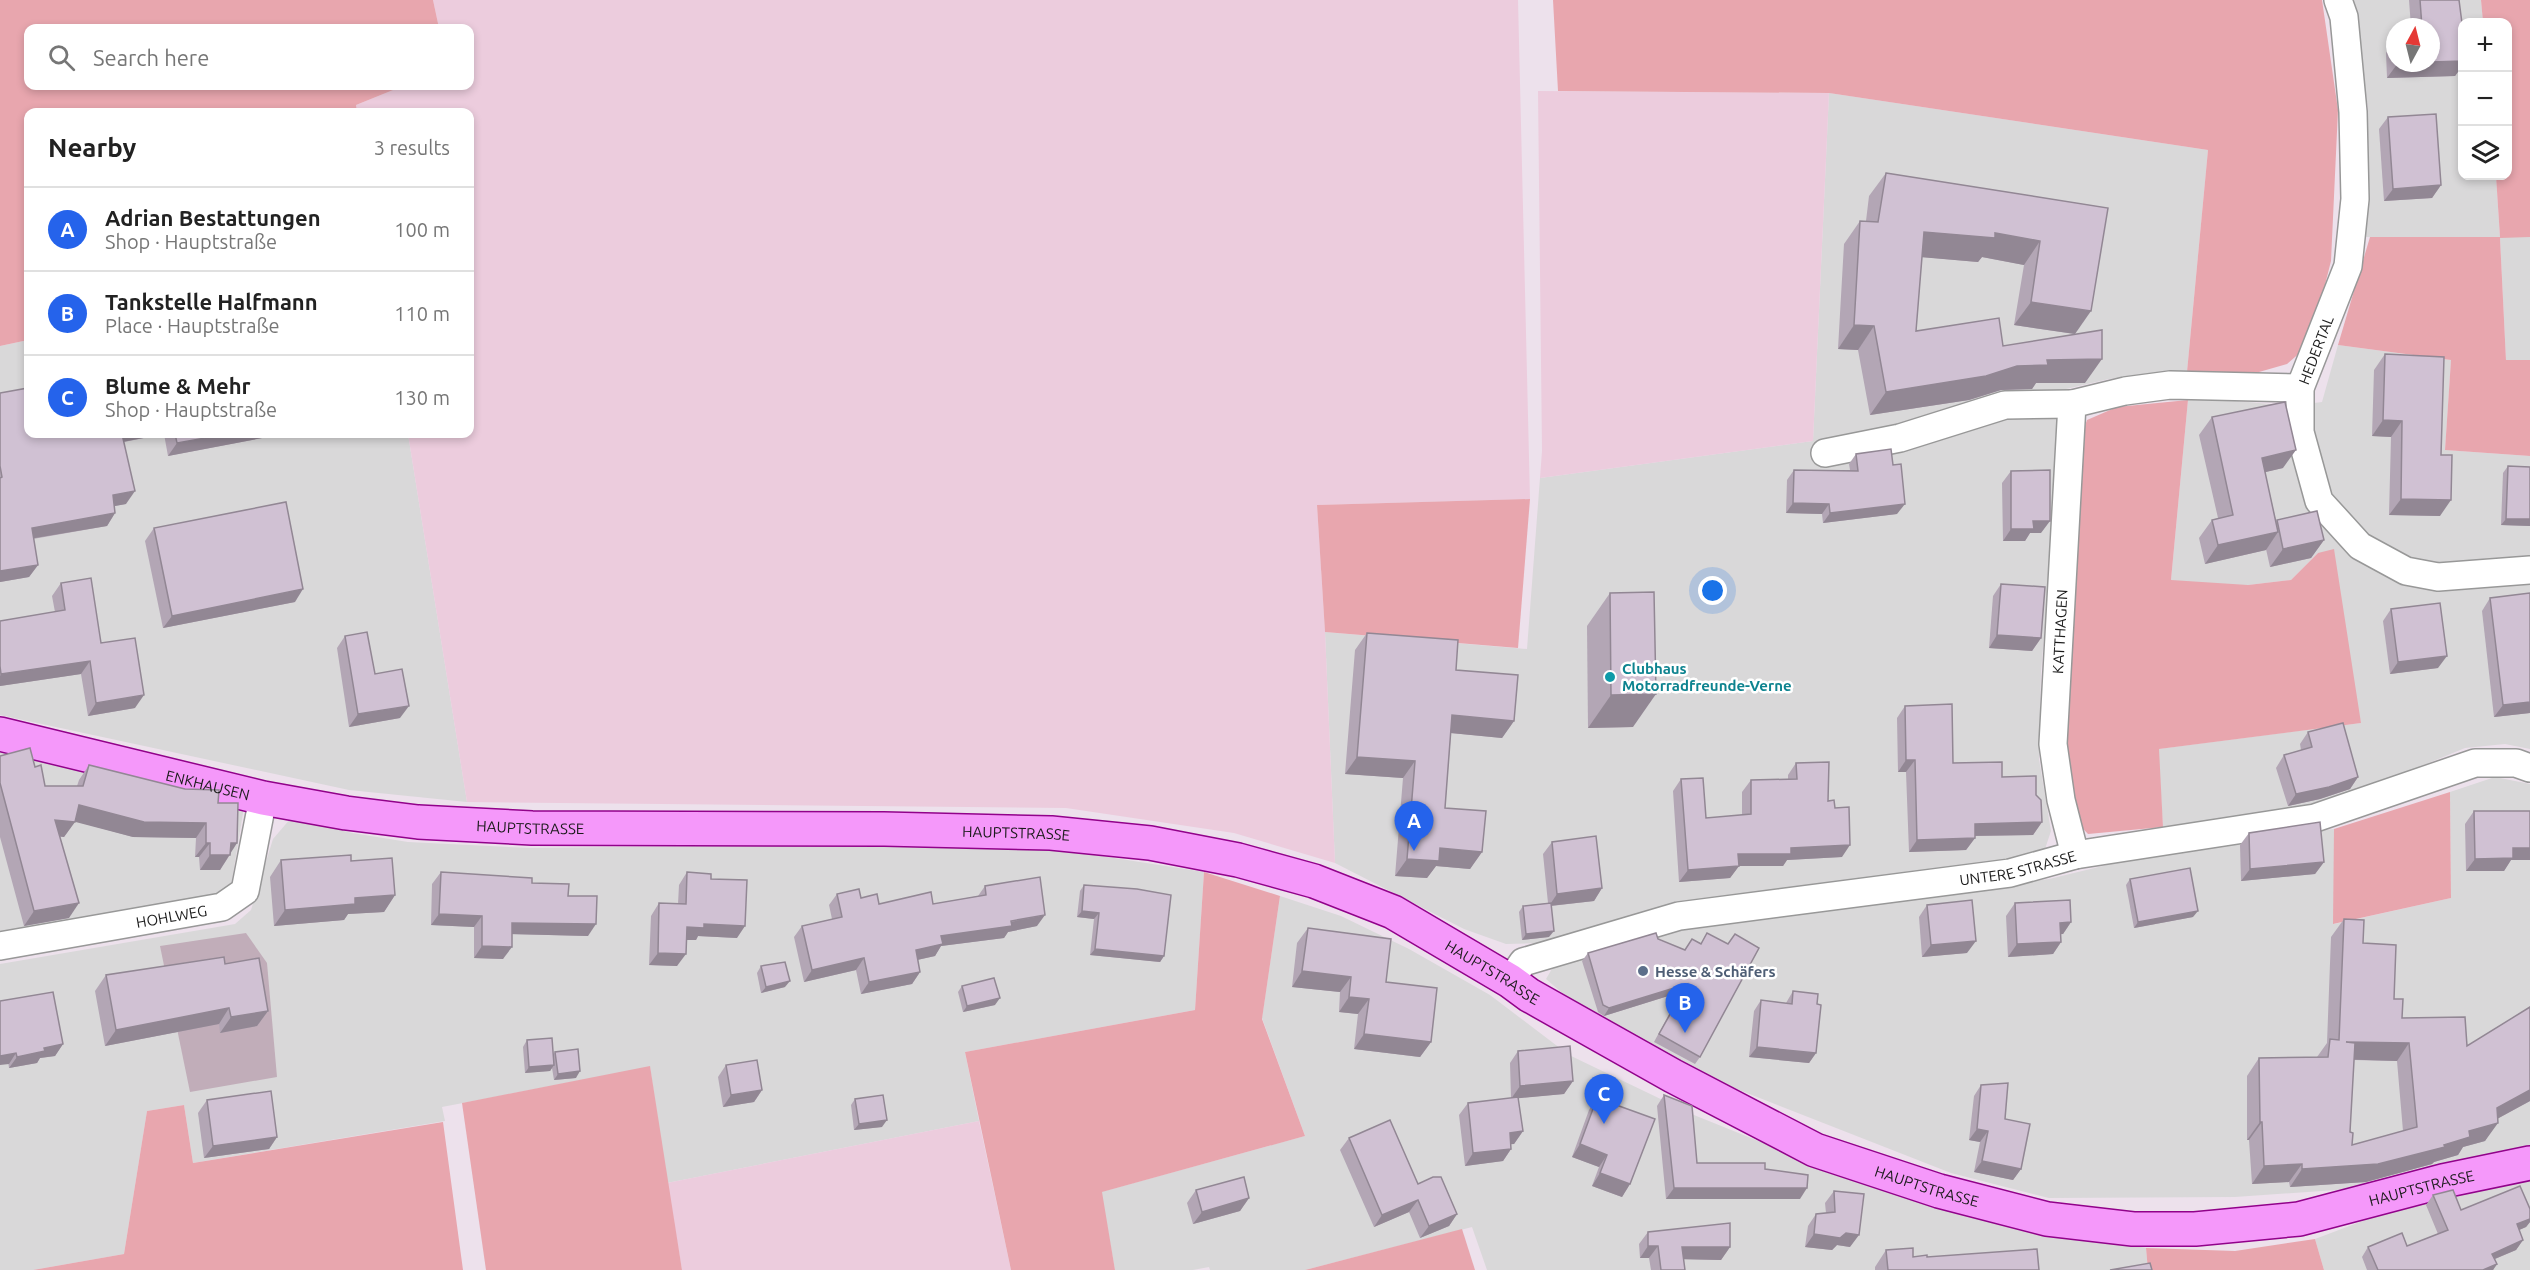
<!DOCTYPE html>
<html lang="en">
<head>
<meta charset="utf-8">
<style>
	body { margin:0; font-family:Ubuntu,sans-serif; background:#f2f2f2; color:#222 }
	.controls { position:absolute; right:18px; top:18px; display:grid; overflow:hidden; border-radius:12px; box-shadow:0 3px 9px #0003 }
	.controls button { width:54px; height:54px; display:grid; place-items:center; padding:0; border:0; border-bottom:2px solid #e0e0e0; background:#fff; color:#222; font:30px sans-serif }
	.compass { position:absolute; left:2386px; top:18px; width:54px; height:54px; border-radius:50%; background:#fff; box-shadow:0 3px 9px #0003; rotate:7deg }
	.you { position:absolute; left:1713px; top:591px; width:21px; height:21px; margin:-15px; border:4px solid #fff; border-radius:50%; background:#1a73e8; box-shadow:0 0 0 9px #1a73e833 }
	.badge { display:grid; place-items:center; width:39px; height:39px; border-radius:50%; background:#2563eb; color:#fff; font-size:20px; font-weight:700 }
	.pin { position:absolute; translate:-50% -50px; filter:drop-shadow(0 2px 3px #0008) }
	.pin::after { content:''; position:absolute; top:32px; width:21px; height:18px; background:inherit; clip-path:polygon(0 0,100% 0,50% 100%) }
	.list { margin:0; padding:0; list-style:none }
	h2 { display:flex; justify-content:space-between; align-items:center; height:78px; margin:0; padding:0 24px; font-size:26px }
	h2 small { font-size:20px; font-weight:400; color:#767676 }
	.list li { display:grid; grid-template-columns:39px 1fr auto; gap:18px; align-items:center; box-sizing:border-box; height:84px; padding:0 24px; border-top:2px solid #e0e0e0 }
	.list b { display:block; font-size:22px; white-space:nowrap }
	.list p { margin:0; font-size:20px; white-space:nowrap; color:#767676 }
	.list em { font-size:20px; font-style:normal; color:#767676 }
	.icon { flex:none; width:33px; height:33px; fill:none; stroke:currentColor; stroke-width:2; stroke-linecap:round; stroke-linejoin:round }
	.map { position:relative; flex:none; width:2530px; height:1270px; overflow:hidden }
	.search { position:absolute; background:#fff; box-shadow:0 3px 9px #0003; left:24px; top:24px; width:450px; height:66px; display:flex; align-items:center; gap:15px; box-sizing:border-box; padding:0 21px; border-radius:12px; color:#767676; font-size:22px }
	.panel { position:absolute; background:#fff; box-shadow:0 3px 9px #0003; left:24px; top:108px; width:450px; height:330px; border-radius:12px }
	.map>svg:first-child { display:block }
	.residential { fill:#d9d8d9; fill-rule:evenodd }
	.construction { fill:#c1adb9 }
	.farmland { fill:#ecccdd }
	.grass { fill:#e8a6ae }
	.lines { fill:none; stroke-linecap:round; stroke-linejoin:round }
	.minor-casing { stroke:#989898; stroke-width:30 }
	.major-casing { stroke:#91028a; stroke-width:36 }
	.minor { stroke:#fff; stroke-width:27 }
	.major { stroke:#f598fa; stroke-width:33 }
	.wall { fill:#b3a6b5; fill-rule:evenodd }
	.shaded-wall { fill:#928794 }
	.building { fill:#d0c1d3; stroke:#928794; stroke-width:1.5; fill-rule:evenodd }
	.culture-dot { fill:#0f9aa8; stroke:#fff; stroke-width:2 }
	.service-dot { fill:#5c6f8a; stroke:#fff; stroke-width:2 }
	.labels { text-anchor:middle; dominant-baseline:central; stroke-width:5; stroke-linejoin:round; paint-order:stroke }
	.street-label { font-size:15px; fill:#1b1b1b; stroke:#fff }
	.culture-label { font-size:15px; font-weight:bold; fill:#0d838f; stroke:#fff; text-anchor:start }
	.service-label { font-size:15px; font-weight:bold; fill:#4e5e75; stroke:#fff; text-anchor:start }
</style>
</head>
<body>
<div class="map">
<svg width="2530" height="1270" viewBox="0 0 2530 1270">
	<rect width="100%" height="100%" fill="#ede1ec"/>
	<g class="residential">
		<path d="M2352,0H2481L2483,22H2462V176H2496L2500,237H2530V360H2506L2500,238L2363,237L2368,108ZM2395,27H2431V63H2395Z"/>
		<polygon points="1829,93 2208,150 2187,372 2109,379 2066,389 2041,671 2039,759 2051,831 2045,849 1997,864 1540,943 1506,944 1464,929 1335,863 1325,632 1527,649 1540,478 1813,441"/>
		<polygon points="28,340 28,434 408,434 467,802 349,790 0,715 0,346"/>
		<polygon points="2338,345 2451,360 2445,450 2530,456 2530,749 2505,744 2465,748 2380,783 2278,814 2163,827 2158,749 2361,723 2318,553 2291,580 2248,585 2245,654 2171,580 2188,400 2217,399 2290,406 2322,402"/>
		<polygon points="0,749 244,807 230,892 0,936"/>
		<polygon points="2495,777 2530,784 2530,1148 2351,1189 2235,1197 2049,1198 1951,1173 1719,1082 1582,1010 1546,979 1560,955 1656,934 1825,908 2049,879 2169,850 2334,829 2334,924 2451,898 2450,792"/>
		<polygon points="291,818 352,833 408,842 531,848 888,844 1050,848 1204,872 1195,1010 965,1052 979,1121 667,1183 650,1067 442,1107 445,1121 193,1163 184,1105 147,1111 124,1254 33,1270 0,1270 0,964 235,924 251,910 273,839"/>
		<polygon points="1280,896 1341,916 1409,949 1490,995 1569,1055 1694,1115 1852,1179 2000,1223 2146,1248 2148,1270 1487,1270 1472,1227 1305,1270 1210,1270 1209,1267 1193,1270 1115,1270 1101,1192 1305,1136 1262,1018"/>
		<polygon points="2530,1177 2530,1270 2324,1270 2315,1239 2413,1202"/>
	</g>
	<polygon class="construction" points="246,933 267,963 277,1077 190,1092 160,946"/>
	<g class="farmland">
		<polygon points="433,0 1518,0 1530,499 1317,505 1325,632 1335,863 1234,833 1066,808 467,802 408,434 470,434 470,112 357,112 356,105 403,86 470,86 470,28 439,28"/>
		<polygon points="1538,91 1829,93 1813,441 1540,478 1542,451"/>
		<polygon points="979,1121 1011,1270 682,1270 667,1183"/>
	</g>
	<g class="grass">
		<polygon points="0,0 433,0 439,28 28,28 28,86 403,86 356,105 357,112 28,112 28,340 0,346"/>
		<polygon points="1553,0 2322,0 2338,110 2331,261 2310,344 2287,364 2252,374 2187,372 2208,150 1829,93 1558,91"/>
		<polygon points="2481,0 2530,0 2530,237 2500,238 2506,360 2530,360 2530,456 2445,450 2451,360 2338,345 2370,237 2500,237 2496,176 2508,176 2508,22 2483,22"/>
		<polygon points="2188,400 2171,580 2248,585 2291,580 2318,553 2334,549 2361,723 2159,749 2163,827 2088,834 2075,820 2063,732 2079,443 2087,420 2117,407"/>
		<polygon points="1530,499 1518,648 1325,632 1317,505"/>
		<polygon points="2450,792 2451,898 2333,924 2334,829"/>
		<polygon points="1204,872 1280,896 1262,1019 1305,1136 1102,1192 1115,1270 1011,1270 965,1052 1195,1010"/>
		<polygon points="650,1066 682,1270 486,1270 462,1103"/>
		<polygon points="184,1105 193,1163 443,1122 463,1270 33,1270 124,1254 147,1111"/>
		<polygon points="1462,1229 1475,1270 1305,1270"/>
		<polygon points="2315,1239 2324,1270 2148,1270 2146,1248 2235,1251"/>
	</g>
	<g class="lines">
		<g class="minor-casing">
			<g id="minor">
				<polyline points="2338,0 2344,17 2353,112 2355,199 2348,266 2300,388 2300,432 2319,501 2360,546 2406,571 2438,577 2530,570"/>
				<polyline points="1825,453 1900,438 2005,405 2072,404"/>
				<path id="s1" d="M2075,855L2061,800L2053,744L2072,404L2125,391L2170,385L2300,388"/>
				<path id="s2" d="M0,946L222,907L245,891L263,798"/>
				<path id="s3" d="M1510,981L1523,962L1679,916L2010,873L2075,855L2315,818L2475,763H2516L2530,768"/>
			</g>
		</g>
		<g class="major-casing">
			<g id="major">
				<path id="s4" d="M0,734L263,798L346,813L418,822L532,828L884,829L1051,833L1150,843L1238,860L1314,881L1393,912L1510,981L1529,995L1673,1076L1815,1150L1939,1191L2047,1219L2133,1229H2195L2299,1219L2443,1181L2530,1163"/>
			</g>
		</g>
		<use href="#minor" class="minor"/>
		<use href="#major" class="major"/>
	</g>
	<g class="wall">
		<polygon points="2409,0 2459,0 2463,31 2463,65 2455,76 2387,78 2386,53 2395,40 2395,63 2431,63 2431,27 2411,27"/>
		<polygon points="2388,117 2441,185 2432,198 2384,201 2379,129"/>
		<polygon points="1886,173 2108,208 2075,334 2014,325 2024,265 1982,257 1978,262 1922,257 1916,331 2003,346 2085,383 2036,383 2032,389 2001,390 1969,400 1870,415 1858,350 1838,349 1844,244 1860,221 1866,221 1869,196"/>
		<polygon points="2385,354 2440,516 2389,515 2391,437 2372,436 2374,370"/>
		<polygon points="0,393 28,434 265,434 262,438 168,456 164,434 124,442 126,504 114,506 115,513 107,526 33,539 38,565 29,577 0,582"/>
		<polygon points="2212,417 2283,468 2265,472 2276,521 2277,520 2324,540 2311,558 2270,567 2266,549 2266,550 2205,564 2199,538 2212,520 2218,518 2199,435"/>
		<polygon points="1856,454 1897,514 1823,523 1822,514 1786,513 1787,480 1794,470 1850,470 1849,464"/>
		<polygon points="2508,466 2530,467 2530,526 2501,525 2503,473"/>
		<polygon points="2011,471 2041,533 2030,533 2025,541 2003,541 2002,483"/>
		<polygon points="154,528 295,602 163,628 145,541"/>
		<polygon points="61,583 101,643 135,708 88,716 81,674 0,686 0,621 55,612 52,596"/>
		<polygon points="2001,584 2041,638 2032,651 1989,648 1993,596"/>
		<polygon points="1610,593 1633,727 1588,728 1587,626"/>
		<polygon points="2490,598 2530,713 2494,717 2482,611"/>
		<polygon points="2391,609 2438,668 2390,674 2383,621"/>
		<polygon points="1367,633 1456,670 1514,721 1502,738 1451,733 1445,808 1482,852 1470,869 1436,866 1427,878 1395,876 1403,778 1345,774 1355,650"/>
		<polygon points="345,636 375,674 400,718 349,727 337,648"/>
		<polygon points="1905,706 1953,763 2002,777 2036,795 2042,822 2033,835 1975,836 1975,838 1966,850 1909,852 1906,772 1898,772 1897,718"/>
		<polygon points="2308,732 2358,777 2350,789 2320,799 2288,806 2276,768 2284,755 2301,750 2300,744"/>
		<polygon points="0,756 35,767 45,786 77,786 79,780 89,765 218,803 231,853 220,870 200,870 199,857 195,857 196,838 133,837 75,821 64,837 59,836 69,918 24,926 0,837"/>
		<polygon points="1796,763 1835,808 1842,857 1787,860 1783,866 1739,866 1730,878 1679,882 1673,791 1681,779 1706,818 1742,815 1742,792 1751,780 1788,779 1788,775"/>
		<polygon points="2474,811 2530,811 2530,860 2511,860 2504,871 2466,871 2465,824"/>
		<polygon points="2249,833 2324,862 2315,874 2241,881 2240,845"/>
		<polygon points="1552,842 1602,888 1594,901 1551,906 1549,937 1522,940 1519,912 1523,906 1548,903 1543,854"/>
		<polygon points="281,860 351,861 395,895 384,912 348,914 344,920 274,926 270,877"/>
		<polygon points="441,872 532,883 568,896 588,936 512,934 503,959 474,958 474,927 431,925 432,884"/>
		<polygon points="687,872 711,879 737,938 698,936 696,940 686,940 677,966 649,965 651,916 659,903 678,904 679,885"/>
		<polygon points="2130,879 2193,917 2134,928 2126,885"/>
		<polygon points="1084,885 1164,956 1160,962 1090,955 1094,919 1077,917 1080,891"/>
		<polygon points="985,886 1037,926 1008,932 1004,938 941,946 935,956 917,960 920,972 912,984 861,994 856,970 804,982 794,937 802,926 832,919 829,905 837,894 861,898 879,904 933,904 978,896"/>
		<polygon points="2015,903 2071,922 2063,934 2061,934 2061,942 2053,954 2008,957 2006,916"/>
		<polygon points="1927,905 1967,953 1922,957 1919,917"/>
		<path d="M2344,919L2363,943L2394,999L2402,1018L2467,1046L2530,1007V1101L2497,1119L2485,1141L2463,1147L2458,1155L2434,1162L2432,1164L2366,1182L2290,1187L2289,1182L2252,1184L2249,1140H2247V1076L2259,1058L2317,1057L2327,1043L2331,937ZM2354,1060L2397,1061L2403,1131L2352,1145L2350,1132Z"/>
		<polygon points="1308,928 1386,982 1431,1042 1420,1057 1354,1049 1358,1014 1339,1012 1340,992 1292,987 1297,943"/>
		<polygon points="1707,933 1700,1057 1695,1064 1654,1042 1681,992 1604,1016 1598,1012 1582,961 1588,953 1685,950 1692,939 1701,943"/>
		<polygon points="225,964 268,1011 257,1026 220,1033 219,1024 105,1046 95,991 106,975"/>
		<polygon points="761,966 785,987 761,993 757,973"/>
		<polygon points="962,986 995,1005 963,1012 958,992"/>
		<polygon points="1793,991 1817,1004 1816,1053 1809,1063 1749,1057 1754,1011 1761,1000 1786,1003"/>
		<polygon points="0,1001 63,1044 55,1056 40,1058 37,1063 9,1068"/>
		<polygon points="527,1040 553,1055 555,1052 576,1078 554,1080 552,1068 550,1071 525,1073 523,1047"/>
		<polygon points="1518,1051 1573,1081 1564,1094 1518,1098 1523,1131 1514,1144 1511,1144 1511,1149 1503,1161 1465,1166 1459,1115 1468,1103 1511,1098 1510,1063"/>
		<polygon points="726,1065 762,1090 754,1102 723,1107 718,1077"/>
		<polygon points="1981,1085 2005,1119 2021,1169 2013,1180 1974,1172 1980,1142 1969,1140 1974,1096"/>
		<polygon points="1664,1095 1697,1163 1765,1169 1800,1199 1666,1199 1657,1106"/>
		<polygon points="1597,1098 1630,1184 1622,1197 1592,1186 1599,1167 1572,1157 1589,1110"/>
		<polygon points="855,1099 882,1127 854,1130 851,1105"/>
		<polygon points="207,1100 277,1137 269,1149 204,1158 198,1113"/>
		<polygon points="1349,1138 1418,1184 1457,1214 1449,1226 1420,1238 1409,1212 1374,1227 1340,1150"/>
		<polygon points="1196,1190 1249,1198 1240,1211 1193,1224 1187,1203"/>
		<polygon points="1834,1191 1850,1247 1837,1245 1832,1250 1805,1247 1808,1226 1816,1214 1826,1213 1825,1203"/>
		<polygon points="2433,1195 2461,1210 2530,1209 2530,1222 2526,1227 2519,1230 2523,1240 2516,1250 2495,1259 2497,1264 2493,1270 2367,1270 2362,1257 2368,1247 2407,1246 2438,1234 2426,1205"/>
		<polygon points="1648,1232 1730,1247 1721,1260 1683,1259 1685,1270 1651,1270 1649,1258 1640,1258 1639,1244"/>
		<polygon points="1886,1250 1913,1257 2039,1270 1875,1270 1875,1267"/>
	</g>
	<g class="shaded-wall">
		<polygon points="2463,61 2463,65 2455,76 2387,78 2398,63 2431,63 2431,62"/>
		<polygon points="2441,185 2432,198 2384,201 2393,189"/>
		<polygon points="1924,232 1995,233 2040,241 2024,265 1982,257 1978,262 1908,256"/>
		<polygon points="2031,302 2091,311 2075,334 2014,325"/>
		<polygon points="1854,325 1874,326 1858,350 1838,349"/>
		<polygon points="2102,359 2085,383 2036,383 2032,389 2001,390 1969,400 1870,415 1886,392 2047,360"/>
		<polygon points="2383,420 2402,421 2391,437 2372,436"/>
		<polygon points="120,434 164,434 112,444"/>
		<polygon points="228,434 265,434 262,438 168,456 177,443"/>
		<polygon points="2296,450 2283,468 2249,476 2262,458"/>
		<polygon points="135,491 126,504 104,508 113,495"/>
		<polygon points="2401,499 2451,500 2440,516 2389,515"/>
		<polygon points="1793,503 1829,504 1822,514 1786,513"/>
		<polygon points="1905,504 1897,514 1823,523 1830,513"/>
		<polygon points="115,513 107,526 23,540 32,528"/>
		<polygon points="2506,519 2530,519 2530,526 2501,525"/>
		<polygon points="2033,521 2050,521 2041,533 2030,533 2025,541 2003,541 2011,529"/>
		<polygon points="2278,532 2266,550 2205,564 2218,545"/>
		<polygon points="2324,540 2311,558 2270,567 2283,549"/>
		<polygon points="38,565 29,577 0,582 0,571"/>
		<polygon points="303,589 295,602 163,628 172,616"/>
		<polygon points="1997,635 2041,638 2032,651 1989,648"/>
		<polygon points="2447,656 2438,668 2390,674 2398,662"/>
		<polygon points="90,661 81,674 0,686 0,676 1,674"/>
		<polygon points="1656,694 1633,727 1588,728 1611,695"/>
		<polygon points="144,695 135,708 88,716 96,703"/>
		<polygon points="2530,702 2530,713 2494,717 2503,705"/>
		<polygon points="409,706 400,718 349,727 358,714"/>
		<polygon points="1452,715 1514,721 1502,738 1440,732"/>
		<polygon points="1357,757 1415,761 1403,778 1345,774"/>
		<polygon points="1906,760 1915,760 1906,772 1898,772"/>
		<polygon points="2358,777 2350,789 2320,799 2288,806 2296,794"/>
		<polygon points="79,805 206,823 196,838 133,837 68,820"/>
		<polygon points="55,820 75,822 64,837 44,835"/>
		<polygon points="2042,822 2033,835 1966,836 1975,824"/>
		<polygon points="1975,838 1966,850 1909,852 1917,840"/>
		<polygon points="206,843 210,843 199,857 195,857"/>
		<polygon points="231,843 237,843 220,870 200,870 210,855"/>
		<polygon points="1850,845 1842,857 1787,860 1783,866 1739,866 1730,878 1679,882 1688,870 1738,854 1791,848"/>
		<polygon points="1440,848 1482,852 1470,869 1436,866 1427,878 1395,876 1407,859"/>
		<polygon points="2513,848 2530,848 2530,860 2511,860 2504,871 2466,871 2475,859"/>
		<polygon points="2324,862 2315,874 2241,881 2250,869"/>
		<polygon points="1602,888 1594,901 1549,906 1557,894"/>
		<polygon points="395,895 384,912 348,914 344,920 274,926 285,910 355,898"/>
		<polygon points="79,903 69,918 24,926 34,911"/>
		<polygon points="1082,911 1099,913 1094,919 1077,917"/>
		<polygon points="2198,911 2193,917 2134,928 2138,922"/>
		<polygon points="439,914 482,916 474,927 431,925"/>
		<polygon points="1045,915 1037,926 1008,932 1004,938 941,946 935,956 908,962 916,950 941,936"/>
		<polygon points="2071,922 2063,934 2052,935 2060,923"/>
		<polygon points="512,923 596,924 588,936 504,934"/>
		<polygon points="704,924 745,926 737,938 698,936 696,940 678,940 687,927"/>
		<polygon points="1554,931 1549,937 1522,940 1526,934"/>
		<polygon points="1976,941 1967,953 1922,957 1931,945"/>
		<polygon points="2061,942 2053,954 2008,957 2017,944"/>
		<polygon points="482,946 512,947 503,959 474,958"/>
		<polygon points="1095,949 1164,956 1160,962 1090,955"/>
		<polygon points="658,953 686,954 677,966 649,965"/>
		<polygon points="864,958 856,970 804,982 812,970"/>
		<polygon points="1302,971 1351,977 1340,992 1292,987"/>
		<polygon points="920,972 912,984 861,994 869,982"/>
		<polygon points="790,981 785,987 761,993 766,987"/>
		<polygon points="1687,984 1681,992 1604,1016 1609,1008"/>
		<polygon points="1349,997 1369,999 1358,1014 1339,1012"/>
		<polygon points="1000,998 995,1005 963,1012 967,1006"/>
		<polygon points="229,1008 219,1024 105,1046 116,1030"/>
		<polygon points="268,1011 257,1026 220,1033 231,1017"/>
		<polygon points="1364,1034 1431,1042 1420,1057 1354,1049"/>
		<polygon points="2346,1042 2409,1043 2397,1061 2333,1059"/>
		<polygon points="63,1044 55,1056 40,1058 37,1063 9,1068 17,1057 44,1048"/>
		<polygon points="1757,1047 1816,1053 1809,1063 1749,1057"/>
		<polygon points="16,1053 9,1064 0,1065 0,1056"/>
		<polygon points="554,1065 550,1071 525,1073 529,1067"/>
		<polygon points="580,1071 576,1078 554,1080 558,1074"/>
		<polygon points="1573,1081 1564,1094 1511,1099 1520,1086"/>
		<polygon points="762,1090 754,1102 723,1107 731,1095"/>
		<polygon points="2530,1090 2530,1101 2484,1126 2497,1108"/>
		<polygon points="887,1120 882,1127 854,1130 859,1124"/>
		<polygon points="2260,1122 2262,1122 2249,1140 2247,1140"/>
		<polygon points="2498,1123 2485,1141 2463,1147 2458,1155 2434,1162 2432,1164 2366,1182 2290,1187 2302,1169 2444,1145 2469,1131"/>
		<polygon points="1977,1129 1988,1131 1980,1142 1969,1140"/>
		<polygon points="1523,1131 1514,1144 1501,1145 1510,1133"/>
		<polygon points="277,1137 269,1149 204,1158 213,1146"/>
		<polygon points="1580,1144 1607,1155 1599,1167 1572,1157"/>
		<polygon points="1511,1149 1503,1161 1465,1166 1473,1153"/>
		<polygon points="1982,1161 2021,1169 2013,1180 1974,1172"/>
		<polygon points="2302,1164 2289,1182 2252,1184 2264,1166"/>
		<polygon points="1600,1173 1630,1184 1622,1197 1592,1186"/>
		<polygon points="1674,1188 1807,1188 1800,1199 1666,1199"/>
		<polygon points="1249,1198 1240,1211 1193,1224 1202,1212"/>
		<polygon points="1418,1200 1409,1212 1374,1227 1382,1215"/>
		<polygon points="1457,1214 1449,1226 1420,1238 1429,1226"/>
		<polygon points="2530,1219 2530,1222 2526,1227 2510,1234 2517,1224"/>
		<polygon points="1846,1233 1859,1235 1850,1247 1837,1245 1832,1250 1805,1247 1814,1234"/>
		<polygon points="2523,1240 2516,1250 2485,1263 2492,1254"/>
		<polygon points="1648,1246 1658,1246 1649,1258 1640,1258"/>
		<polygon points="1682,1247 1730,1247 1721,1260 1673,1259"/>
		<polygon points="2497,1264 2493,1270 2483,1270"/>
	</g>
	<g class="building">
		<polygon points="2420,0 2459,0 2463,31 2463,61 2431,62 2431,27 2422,27"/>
		<polygon points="2436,114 2441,185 2393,189 2388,117"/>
		<polygon points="1886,173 2108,208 2091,311 2031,302 2040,241 1995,233 1995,238 1924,232 1916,331 1999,318 2003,346 2102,330 2102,359 2047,360 2048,365 2017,366 1986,376 1886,392 1874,326 1854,325 1860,221 1878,222"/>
		<polygon points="2385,354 2444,357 2441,455 2452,455 2451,500 2401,499 2402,421 2383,420"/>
		<polygon points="28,388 28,434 122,434 135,491 113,495 115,513 32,528 38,565 0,571 0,478 2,477 0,466 0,393"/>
		<polygon points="2285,402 2296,450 2262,458 2278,532 2218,545 2212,520 2233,515 2212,417"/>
		<polygon points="175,434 228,434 177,443"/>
		<polygon points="1891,449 1893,465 1901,464 1905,504 1830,513 1829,504 1793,503 1794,470 1858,471 1856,454"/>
		<polygon points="2508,466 2530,467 2530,519 2506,519"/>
		<polygon points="2050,470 2050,521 2033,521 2034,529 2011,529 2011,471"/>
		<polygon points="286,502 303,589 172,616 154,528"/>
		<polygon points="2317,511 2324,540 2283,549 2277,520"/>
		<polygon points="91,578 101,643 135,638 144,695 96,703 90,661 1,674 0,666 0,621 65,610 61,583"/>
		<polygon points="2001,584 2045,587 2041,638 1997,635"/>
		<polygon points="1654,592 1656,694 1611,695 1610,593"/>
		<polygon points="2530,593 2530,702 2503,705 2490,598"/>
		<polygon points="2440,603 2447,656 2398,662 2391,609"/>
		<polygon points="367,632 375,674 402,669 409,706 358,714 345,636"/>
		<polygon points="1367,633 1458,640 1456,670 1518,675 1514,721 1452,715 1445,808 1486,811 1482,852 1440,848 1439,861 1407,859 1415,761 1357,757"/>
		<polygon points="1952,704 1953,763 2002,762 2002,777 2036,776 2036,795 2041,800 2042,822 1975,824 1975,838 1917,840 1915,760 1906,760 1905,706"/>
		<polygon points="2343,723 2358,777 2329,787 2296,794 2284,755 2312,747 2308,732"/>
		<polygon points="30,748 35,767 41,765 45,786 83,786 89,765 185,789 219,790 218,803 238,803 237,843 231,843 230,855 210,855 210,843 206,843 206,823 144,822 79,805 75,822 55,820 79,903 34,911 0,783 0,756"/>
		<polygon points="1829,762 1828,801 1834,800 1835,808 1849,807 1850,845 1791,848 1791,854 1738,854 1739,866 1688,870 1681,779 1703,778 1706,818 1751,814 1751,780 1797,779 1796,763"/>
		<polygon points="2474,811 2530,811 2530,848 2513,848 2513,858 2475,859"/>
		<polygon points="2320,822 2324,862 2250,869 2249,833"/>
		<polygon points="1596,836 1602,888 1557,894 1552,842"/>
		<polygon points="351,855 351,861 392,858 395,895 355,898 355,904 285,910 281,860"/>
		<polygon points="2190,868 2198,911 2138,922 2130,879"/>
		<polygon points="441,872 532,878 532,883 569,884 568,896 597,896 596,924 512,923 512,947 482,946 482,916 439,914"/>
		<polygon points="687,872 711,874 711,879 747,880 745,926 704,924 704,928 687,927 686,954 658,953 659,903 686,904"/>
		<polygon points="1040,877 1045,915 1011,921 1012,926 941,936 943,944 916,950 920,972 869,982 864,958 812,970 802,926 842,917 837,894 859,889 861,898 877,894 879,904 931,892 933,904 986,895 985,886"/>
		<polygon points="1084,885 1137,889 1171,895 1164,956 1095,949 1099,913 1082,911"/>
		<polygon points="1972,900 1976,941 1931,945 1927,905"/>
		<polygon points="2070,900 2071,922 2060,923 2061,942 2017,944 2015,903"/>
		<polygon points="1551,903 1554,931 1526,934 1523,906"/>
		<path d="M2344,919L2364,920L2363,943L2396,945L2394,999H2403L2402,1018L2465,1017L2467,1046L2530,1007V1090L2497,1108L2498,1123L2469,1131L2470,1137L2444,1145L2445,1147L2378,1164L2302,1169V1164L2264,1166L2262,1122H2260L2259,1058L2328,1057L2330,1039L2339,1040ZM2346,1042L2409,1043L2417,1127L2352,1145L2353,1133L2350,1132L2355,1043Z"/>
		<polygon points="1308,928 1391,939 1386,982 1437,988 1431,1042 1364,1034 1369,999 1349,997 1351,977 1302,971"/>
		<polygon points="1656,933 1658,939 1685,950 1692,939 1701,944 1707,933 1728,944 1735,934 1759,948 1700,1057 1659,1034 1687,984 1609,1008 1603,1005 1588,953"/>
		<polygon points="224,957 225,964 259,958 268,1011 231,1017 229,1008 116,1030 106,975"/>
		<polygon points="785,962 790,981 766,987 761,966"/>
		<polygon points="994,978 1000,998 967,1006 962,986"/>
		<polygon points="1793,991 1818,994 1817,1004 1821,1005 1816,1053 1757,1047 1761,1000 1792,1004"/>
		<polygon points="53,992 63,1044 44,1048 45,1051 17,1057 16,1053 0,1056 0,1001"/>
		<polygon points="552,1038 554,1065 529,1067 527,1040"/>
		<polygon points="1570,1046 1573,1081 1520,1086 1518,1051"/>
		<polygon points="578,1049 580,1071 558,1074 555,1052"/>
		<polygon points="757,1060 762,1090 731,1095 726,1065"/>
		<polygon points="2008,1083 2005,1119 2030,1124 2021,1169 1982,1161 1988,1131 1977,1129 1981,1085"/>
		<polygon points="271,1091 277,1137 213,1146 207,1100"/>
		<polygon points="883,1095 887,1120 859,1124 855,1099"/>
		<polygon points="1664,1095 1692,1106 1697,1163 1765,1163 1765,1169 1808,1175 1807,1188 1674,1188"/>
		<polygon points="1518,1097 1523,1131 1510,1133 1511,1149 1473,1153 1468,1103"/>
		<polygon points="1597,1098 1655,1119 1630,1184 1600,1173 1607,1155 1580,1144"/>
		<polygon points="1390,1120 1418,1184 1433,1177 1441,1177 1457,1214 1429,1226 1418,1200 1382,1215 1349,1138"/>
		<polygon points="1244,1177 1249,1198 1202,1212 1196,1190"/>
		<polygon points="2520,1186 2530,1209 2530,1219 2517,1224 2523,1240 2492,1254 2497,1264 2483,1270 2378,1270 2368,1247 2402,1233 2407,1246 2448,1230 2433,1195 2453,1190 2461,1210"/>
		<polygon points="1834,1191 1864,1194 1859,1235 1846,1233 1840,1238 1814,1234 1816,1214 1835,1212"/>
		<polygon points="1730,1223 1730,1247 1682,1247 1685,1270 1661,1270 1658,1246 1648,1246 1648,1232"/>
		<polygon points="1913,1248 1913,1257 1927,1255 1927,1257 2037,1249 2039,1270 1888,1270 1886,1250"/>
		<polygon points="2150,1263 2152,1270 2110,1270"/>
	</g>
	<circle class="culture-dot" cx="1610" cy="677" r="6"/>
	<circle class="service-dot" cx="1643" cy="971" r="6"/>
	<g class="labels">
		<g class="street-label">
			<text transform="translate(2316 350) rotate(-69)">HEDERTAL</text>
			<text stroke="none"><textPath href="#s1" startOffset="226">KATTHAGEN</textPath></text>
			<text stroke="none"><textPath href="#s4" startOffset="214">ENKHAUSEN</textPath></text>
			<text stroke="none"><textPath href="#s4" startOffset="540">HAUPTSTRASSE</textPath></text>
			<text stroke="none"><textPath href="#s4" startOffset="1026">HAUPTSTRASSE</textPath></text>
			<text stroke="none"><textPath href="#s3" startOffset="528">UNTERE STRASSE</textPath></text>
			<text stroke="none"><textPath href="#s2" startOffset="174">HOHLWEG</textPath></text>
			<text stroke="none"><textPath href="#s4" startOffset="1530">HAUPTSTRASSE</textPath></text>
			<text stroke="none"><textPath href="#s4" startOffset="2016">HAUPTSTRASSE</textPath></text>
			<text stroke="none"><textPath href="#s4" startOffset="2520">HAUPTSTRASSE</textPath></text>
		</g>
		<g class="culture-label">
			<text x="1622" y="668">Clubhaus<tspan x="1622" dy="17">Motorradfreunde-Verne</tspan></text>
		</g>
		<g class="service-label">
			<text x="1655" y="971">Hesse &amp; Schäfers</text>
		</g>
	</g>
</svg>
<div class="controls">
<button>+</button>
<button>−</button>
<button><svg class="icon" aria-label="layers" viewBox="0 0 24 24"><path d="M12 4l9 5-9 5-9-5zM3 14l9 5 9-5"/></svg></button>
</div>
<svg class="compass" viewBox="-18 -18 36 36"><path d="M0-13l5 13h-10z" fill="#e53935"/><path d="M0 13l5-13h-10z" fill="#767676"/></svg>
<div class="you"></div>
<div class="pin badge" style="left:1414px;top:851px">A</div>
<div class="pin badge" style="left:1685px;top:1033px">B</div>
<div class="pin badge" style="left:1604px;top:1124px">C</div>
<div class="search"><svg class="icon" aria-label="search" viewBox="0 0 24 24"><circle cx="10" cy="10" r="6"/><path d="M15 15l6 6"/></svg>Search here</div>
<section class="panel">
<h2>Nearby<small>3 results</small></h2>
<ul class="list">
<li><span class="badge">A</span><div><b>Adrian Bestattungen</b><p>Shop · Hauptstraße</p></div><em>100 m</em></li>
<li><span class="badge">B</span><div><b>Tankstelle Halfmann</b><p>Place · Hauptstraße</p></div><em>110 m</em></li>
<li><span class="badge">C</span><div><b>Blume &amp; Mehr</b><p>Shop · Hauptstraße</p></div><em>130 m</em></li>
</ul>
</section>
</div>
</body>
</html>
